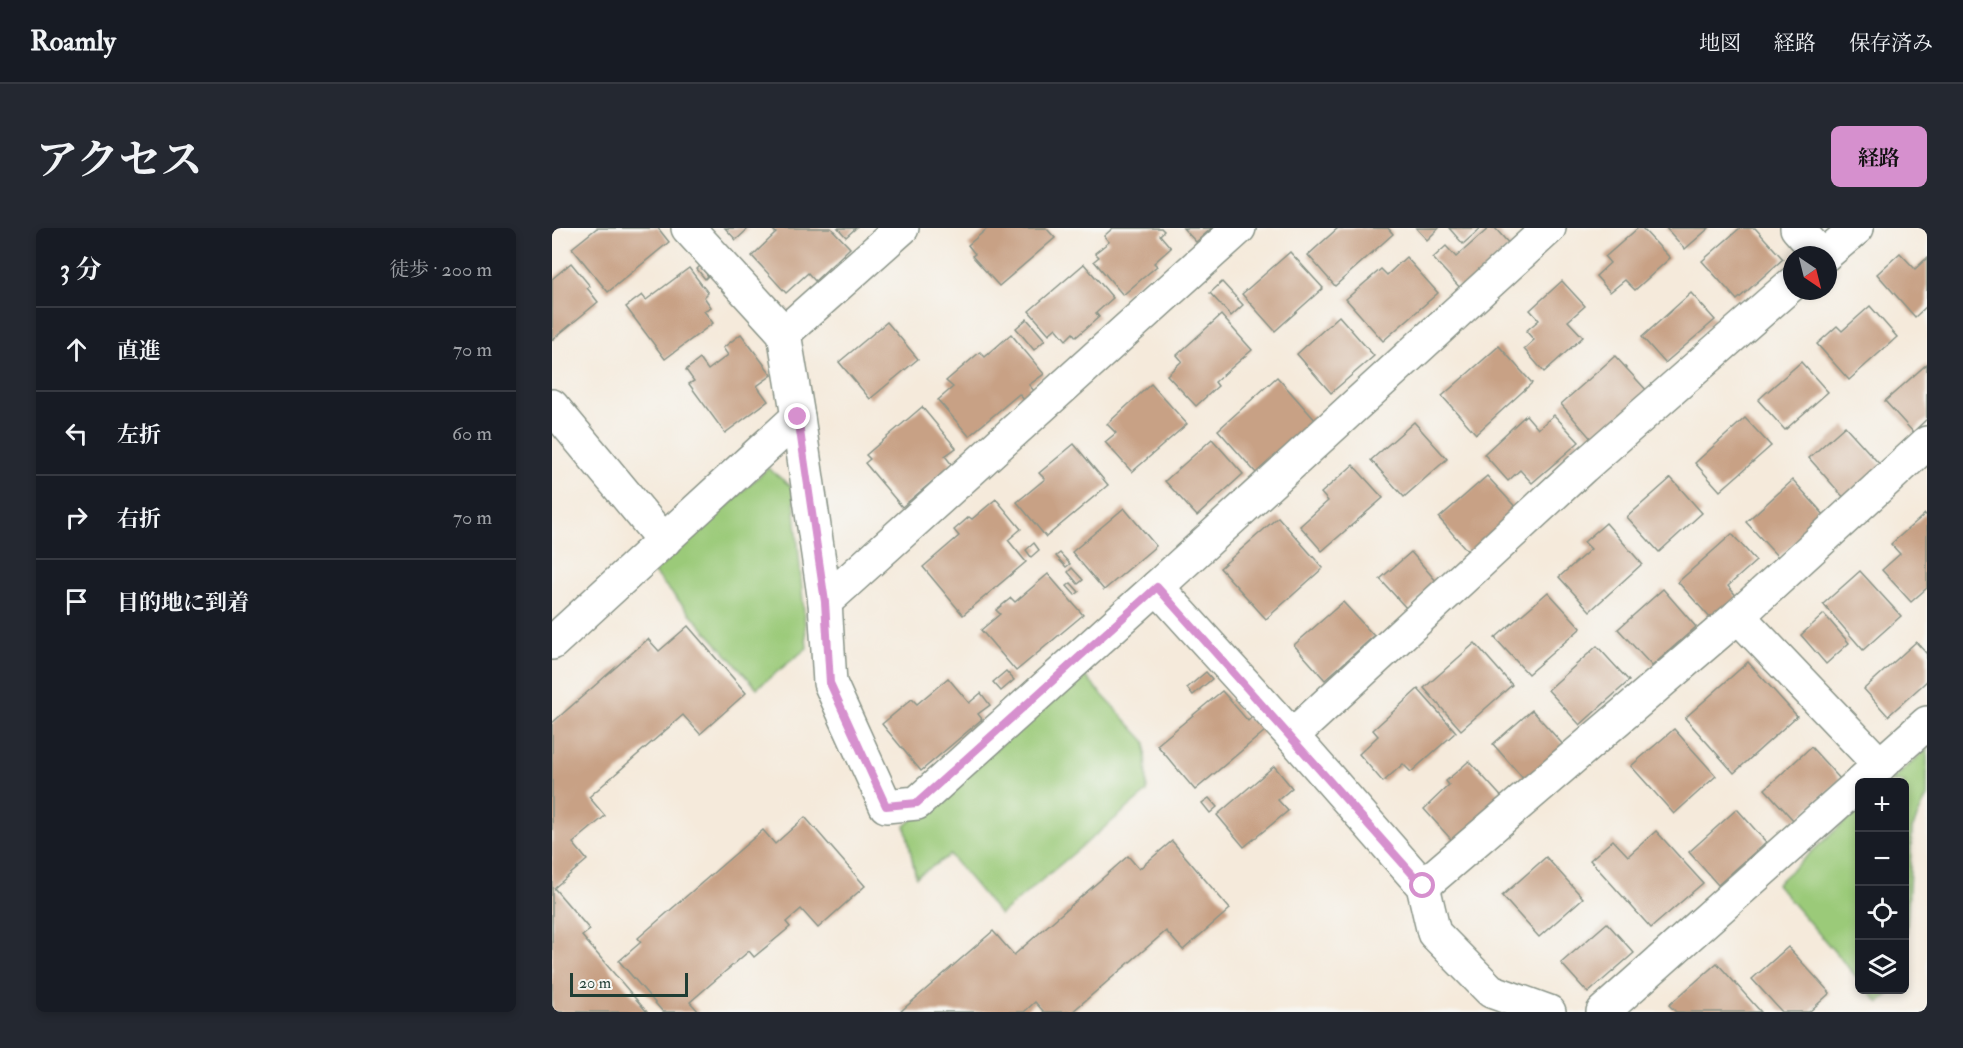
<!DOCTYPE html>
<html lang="ja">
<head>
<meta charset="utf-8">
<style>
	body { margin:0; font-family:"IM FELL Double Pica","Noto Serif JP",serif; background:#242831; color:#f1f3f6 }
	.controls { position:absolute; right:18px; bottom:18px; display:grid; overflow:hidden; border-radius:9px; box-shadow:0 3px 9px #0003 }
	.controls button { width:54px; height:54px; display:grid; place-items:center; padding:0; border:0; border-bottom:2px solid #363941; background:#171b24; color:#f1f3f6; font:30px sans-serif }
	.compass { position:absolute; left:1231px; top:18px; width:54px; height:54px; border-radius:50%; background:#171b24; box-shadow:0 3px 9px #0003; rotate:145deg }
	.scale { position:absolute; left:18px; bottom:15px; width:118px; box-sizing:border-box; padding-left:6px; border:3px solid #1f3d34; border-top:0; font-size:16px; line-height:21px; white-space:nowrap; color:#1f3d34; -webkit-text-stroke:4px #f6f6f2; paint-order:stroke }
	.stop { position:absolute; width:18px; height:18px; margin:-14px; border:4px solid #d690ce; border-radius:50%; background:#fff }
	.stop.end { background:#d690ce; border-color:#fff; box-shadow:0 2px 6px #0008 }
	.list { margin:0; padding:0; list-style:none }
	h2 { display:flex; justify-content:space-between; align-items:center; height:78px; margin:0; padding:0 24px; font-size:26px }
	h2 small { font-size:20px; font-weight:400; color:#9ea1a6 }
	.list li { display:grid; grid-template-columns:39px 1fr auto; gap:18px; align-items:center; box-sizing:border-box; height:84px; padding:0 24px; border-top:2px solid #363941 }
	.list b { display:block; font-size:22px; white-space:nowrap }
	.list em { font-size:20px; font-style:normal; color:#9ea1a6 }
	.icon { flex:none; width:33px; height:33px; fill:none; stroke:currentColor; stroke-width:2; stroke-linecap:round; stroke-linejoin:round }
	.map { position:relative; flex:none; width:1375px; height:784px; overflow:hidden; border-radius:9px }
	header { display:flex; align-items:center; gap:36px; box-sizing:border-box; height:84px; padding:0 30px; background:#171b24; border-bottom:2px solid #363941 }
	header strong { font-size:28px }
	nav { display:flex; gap:33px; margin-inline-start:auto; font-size:21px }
	.intro { display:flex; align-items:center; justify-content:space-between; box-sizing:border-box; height:144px; padding:0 36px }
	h1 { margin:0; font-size:42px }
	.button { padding:15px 27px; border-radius:9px; background:#d690ce; color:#111; font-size:21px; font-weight:700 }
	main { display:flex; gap:36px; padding:0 36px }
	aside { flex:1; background:#171b24; border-radius:9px; box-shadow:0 3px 9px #0003 }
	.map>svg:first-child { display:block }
	.green { fill:#9bca79; stroke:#5d8456; stroke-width:1.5 }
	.building { fill:#c8a185 }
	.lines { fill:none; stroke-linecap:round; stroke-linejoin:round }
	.minor-casing { stroke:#8a9488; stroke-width:36 }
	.tertiary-casing { stroke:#8a9488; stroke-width:36 }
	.minor { stroke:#fff; stroke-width:33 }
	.tertiary { stroke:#fff; stroke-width:33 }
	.route { stroke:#d690ce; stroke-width:8 }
</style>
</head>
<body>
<header>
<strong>Roamly</strong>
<nav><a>地図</a><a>経路</a><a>保存済み</a></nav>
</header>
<div class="intro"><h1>アクセス</h1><a class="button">経路</a></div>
<main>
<aside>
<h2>3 分<small>徒歩 · 200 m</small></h2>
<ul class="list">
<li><svg class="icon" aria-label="ahead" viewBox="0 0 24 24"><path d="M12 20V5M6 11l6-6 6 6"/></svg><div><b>直進</b></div><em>70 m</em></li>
<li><svg class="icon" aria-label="left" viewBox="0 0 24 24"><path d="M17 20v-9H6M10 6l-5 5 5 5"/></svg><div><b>左折</b></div><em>60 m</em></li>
<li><svg class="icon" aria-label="right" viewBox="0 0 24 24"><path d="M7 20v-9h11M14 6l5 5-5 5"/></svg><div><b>右折</b></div><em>70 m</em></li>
<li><svg class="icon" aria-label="arrive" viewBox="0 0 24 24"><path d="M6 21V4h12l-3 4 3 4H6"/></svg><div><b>目的地に到着</b></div></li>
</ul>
</aside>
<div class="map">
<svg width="1375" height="784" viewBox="0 0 1375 784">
	<rect width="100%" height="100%" fill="#f6f6f2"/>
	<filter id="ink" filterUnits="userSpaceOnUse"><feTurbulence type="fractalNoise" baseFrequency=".0167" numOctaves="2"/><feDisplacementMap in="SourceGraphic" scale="12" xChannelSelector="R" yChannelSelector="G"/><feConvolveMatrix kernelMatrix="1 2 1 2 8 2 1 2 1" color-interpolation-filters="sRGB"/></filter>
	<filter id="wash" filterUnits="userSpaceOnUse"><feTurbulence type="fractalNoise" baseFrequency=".008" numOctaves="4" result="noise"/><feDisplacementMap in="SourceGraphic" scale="24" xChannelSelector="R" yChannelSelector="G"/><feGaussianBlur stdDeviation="1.35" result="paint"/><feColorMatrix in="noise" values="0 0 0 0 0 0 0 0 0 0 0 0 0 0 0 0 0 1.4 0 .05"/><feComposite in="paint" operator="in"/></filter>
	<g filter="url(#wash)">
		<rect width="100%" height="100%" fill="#f5eadb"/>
		<g class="green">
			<polygon points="216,240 241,260 255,420 205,460 102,345"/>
			<polygon points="531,446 594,514 595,564 448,687 398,627 364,649 353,598"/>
			<polygon points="1375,521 1375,568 1360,601 1353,739 1352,554 1338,554"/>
			<polygon points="1307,581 1307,752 1224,656"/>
			<polygon points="1316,762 1342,762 1327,775"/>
		</g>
		<g id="blocks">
			<g class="building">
				<polygon points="45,0 106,0 117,14 56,64 20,20"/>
				<polygon points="173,0 197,0 184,12"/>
				<polygon points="219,0 279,0 298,20 263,53 256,45 234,65 200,28 224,5"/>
				<polygon points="286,0 304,0 294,9"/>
				<polygon points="436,0 494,0 503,10 447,58 420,28 423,26 416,17"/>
				<polygon points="561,0 609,0 612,3 608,7 619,20 602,35 605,38 571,67 542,33 547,29 543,25 557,14 552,8"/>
				<polygon points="631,0 660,0 644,14"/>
				<polygon points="786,0 836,0 841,6 783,58 756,27"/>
				<polygon points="864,0 887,0 875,12"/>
				<polygon points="897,0 929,0 911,16"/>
				<polygon points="937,0 943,0 959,18 910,62 881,30 894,18 904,29"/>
				<polygon points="1086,0 1090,0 1118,30 1083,62 1073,52 1058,64 1044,48 1058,35 1053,29"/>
				<polygon points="1114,0 1157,0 1133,21"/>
				<polygon points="1188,0 1203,0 1231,31 1185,72 1150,33"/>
				<polygon points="738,24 771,60 723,103 690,66"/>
				<polygon points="1348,25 1363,41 1375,30 1375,78 1363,89 1325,46"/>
				<polygon points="854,29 886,65 831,113 794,71 829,41 835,47"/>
				<polygon points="19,35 38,58 35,60 46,74 0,112 0,51"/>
				<polygon points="532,36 561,70 544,85 547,89 524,109 521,105 514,112 504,100 497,106 477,83"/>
				<polygon points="148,38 156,48 153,51 145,41"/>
				<polygon points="137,40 156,65 152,69 159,79 152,83 161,95 113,131 74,79 90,67 94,72"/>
				<polygon points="1010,53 1033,78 1016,93 1031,109 992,144 972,121 982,112 974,103 987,92 978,82"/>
				<polygon points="670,54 691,77 679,88 658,65"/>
				<polygon points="1139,65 1163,92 1113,135 1090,109"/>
				<polygon points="1318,78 1345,109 1297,152 1265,116 1285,98 1290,103"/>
				<polygon points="669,87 700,122 663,154 666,158 644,178 615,147 630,133 625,127"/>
				<polygon points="787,88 822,128 779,165 745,126"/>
				<polygon points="475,91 493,112 482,122 464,100"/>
				<polygon points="335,94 366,131 318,171 287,134"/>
				<polygon points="189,106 220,147 205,158 216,173 173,205 137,156 142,153 134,142 148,131 156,142 176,127 171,120"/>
				<polygon points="459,106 492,146 477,157 483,164 473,173 467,166 417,208 386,172 401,159 394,153 428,124 433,129"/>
				<polygon points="947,118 980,155 924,206 890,168"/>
				<polygon points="1063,128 1096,164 1041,213 1009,176"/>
				<polygon points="1249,134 1276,164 1233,202 1206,172"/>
				<polygon points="1375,136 1375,191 1361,204 1333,173"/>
				<polygon points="725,149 764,193 705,246 666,202"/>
				<polygon points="599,156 635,196 580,244 553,214 564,205 555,196"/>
				<polygon points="370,179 404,220 393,228 400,237 350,279 313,235 318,231 314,227"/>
				<polygon points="974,187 986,201 1002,187 1027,214 980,255 968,242 956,253 932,226"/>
				<polygon points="1193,190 1219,218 1168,263 1143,235"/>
				<polygon points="862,194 895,231 852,269 819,232"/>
				<polygon points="1293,198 1330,239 1294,272 1257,230"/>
				<polygon points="660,211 691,246 645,288 613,253"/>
				<polygon points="522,216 556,257 494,309 465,274 493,251 487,245"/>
				<polygon points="801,237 831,270 770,323 748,298 776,273 769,265"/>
				<polygon points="935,248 968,284 919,327 887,290"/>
				<polygon points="1119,250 1150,285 1107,324 1075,289"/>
				<polygon points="1241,252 1273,288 1226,329 1194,294"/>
				<polygon points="444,271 469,301 456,312 474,334 411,387 371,339 407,308 402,302 417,289 420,291"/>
				<polygon points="572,280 604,318 552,362 520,324"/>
				<polygon points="1373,286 1375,288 1375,360 1359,374 1330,342 1348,326 1339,316"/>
				<polygon points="726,289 771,340 714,391 668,340"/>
				<polygon points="1054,295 1090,336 1038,383 1007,349 1039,321 1032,314"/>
				<polygon points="1180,306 1204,333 1176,358 1186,370 1160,392 1126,354"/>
				<polygon points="482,315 487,322 479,329 474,322"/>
				<polygon points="859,324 885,354 855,381 828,351"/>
				<polygon points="508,325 518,336 514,339 504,328"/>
				<polygon points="520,340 531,352 526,356 516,344"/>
				<polygon points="1308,343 1349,388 1311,422 1271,376"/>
				<polygon points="496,346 531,387 464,443 429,402 448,386 444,382 459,370 463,374"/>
				<polygon points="519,355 527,364 523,367 515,358"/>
				<polygon points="1111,361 1144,399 1100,438 1066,401"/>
				<polygon points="996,364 1029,400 976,446 943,410"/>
				<polygon points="791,374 822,408 773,452 742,417"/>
				<polygon points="1272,386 1297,415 1274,436 1249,407"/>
				<polygon points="136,398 194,465 148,506 131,487 37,569 53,588 21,615 35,632 2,660 38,702 30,708 95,784 0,784 0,495 96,411 107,423"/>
				<polygon points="1364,414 1375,426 1375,453 1336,488 1312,461"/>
				<polygon points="923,415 960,457 909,502 872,460"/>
				<polygon points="1045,418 1077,453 1028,497 996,462"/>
				<polygon points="1196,434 1245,488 1182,545 1133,490"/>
				<polygon points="454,443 462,452 449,463 441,454"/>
				<polygon points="654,444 660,451 641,467 635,460"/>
				<polygon points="396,450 417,475 429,465 438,477 426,486 430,491 369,543 330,496 360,471 365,476"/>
				<polygon points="866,461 904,504 859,544 851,536 831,554 807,526 826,508 821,502"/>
				<polygon points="670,463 696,493 701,488 713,503 643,562 605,517"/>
				<polygon points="980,482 1014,520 975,555 941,516"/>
				<polygon points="1122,501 1164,548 1122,586 1079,538"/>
				<polygon points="1259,519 1289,552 1242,593 1213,561"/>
				<polygon points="917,533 955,575 905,618 872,581 897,557 894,553"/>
				<polygon points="722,538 740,560 726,572 736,583 692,619 665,587"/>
				<polygon points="657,570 665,579 658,585 650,575"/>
				<polygon points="1185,581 1214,614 1166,657 1137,624"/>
				<polygon points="253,589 313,658 266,700 249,681 234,694 238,699 202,729 197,723 138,774 147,784 111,784 67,733 89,714 86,710 211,602 223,616"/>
				<polygon points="1104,603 1151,655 1099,700 1038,632 1061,612 1076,628"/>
				<polygon points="620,613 678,681 631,722 614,703 520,784 492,784 483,774 472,784 348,784 441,703 462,727 576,628 587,641"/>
				<polygon points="994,629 1031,670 987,709 950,668"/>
				<polygon points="1055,695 1082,725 1036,765 1009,735"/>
				<polygon points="1236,719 1278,765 1257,784 1230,784 1200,751"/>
				<polygon points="1165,735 1209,784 1124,784 1117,777"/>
			</g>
		</g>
	</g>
	<g filter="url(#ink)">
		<use href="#blocks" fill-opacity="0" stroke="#8a9488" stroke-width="1.5"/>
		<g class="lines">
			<g class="minor-casing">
				<g id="minor">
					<polyline points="1245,0 1269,27"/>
					<polyline points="232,105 350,0"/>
					<polyline points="0,178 112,313"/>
					<polyline points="605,359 997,0"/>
					<polyline points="273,374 687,0"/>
					<polyline points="1186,388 1328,537"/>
					<polyline points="0,415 246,189"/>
					<polyline points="740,508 871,658 882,705 939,763 997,784"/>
					<polyline points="1311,552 1375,495"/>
					<polyline points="871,658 1186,388 1375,215"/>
					<polyline points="1051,784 1308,555"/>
				</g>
			</g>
			<g class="tertiary-casing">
				<g id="tertiary">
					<polyline points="136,0 232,105 246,189 273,374 278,455 334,578 365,575 605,359 740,508 1031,239 1240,56"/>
					<polyline points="1273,27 1305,0"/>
				</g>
			</g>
			<use href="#minor" class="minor"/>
			<use href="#tertiary" class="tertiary"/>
		</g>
	</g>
	<g class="lines" filter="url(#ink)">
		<polyline class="route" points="246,189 273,374 278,455 334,578 365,575 605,359 871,658"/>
	</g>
</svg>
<div class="controls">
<button>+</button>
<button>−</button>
<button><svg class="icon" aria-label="locate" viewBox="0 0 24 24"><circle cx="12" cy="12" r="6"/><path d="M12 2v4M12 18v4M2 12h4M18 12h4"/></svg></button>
<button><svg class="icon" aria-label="layers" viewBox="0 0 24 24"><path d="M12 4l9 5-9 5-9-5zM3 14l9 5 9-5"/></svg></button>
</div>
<svg class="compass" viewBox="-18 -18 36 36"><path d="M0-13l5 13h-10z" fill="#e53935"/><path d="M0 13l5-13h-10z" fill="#9ea1a6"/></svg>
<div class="scale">20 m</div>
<div class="stop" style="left:871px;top:658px"></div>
<div class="stop end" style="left:246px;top:189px"></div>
</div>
</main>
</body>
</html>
